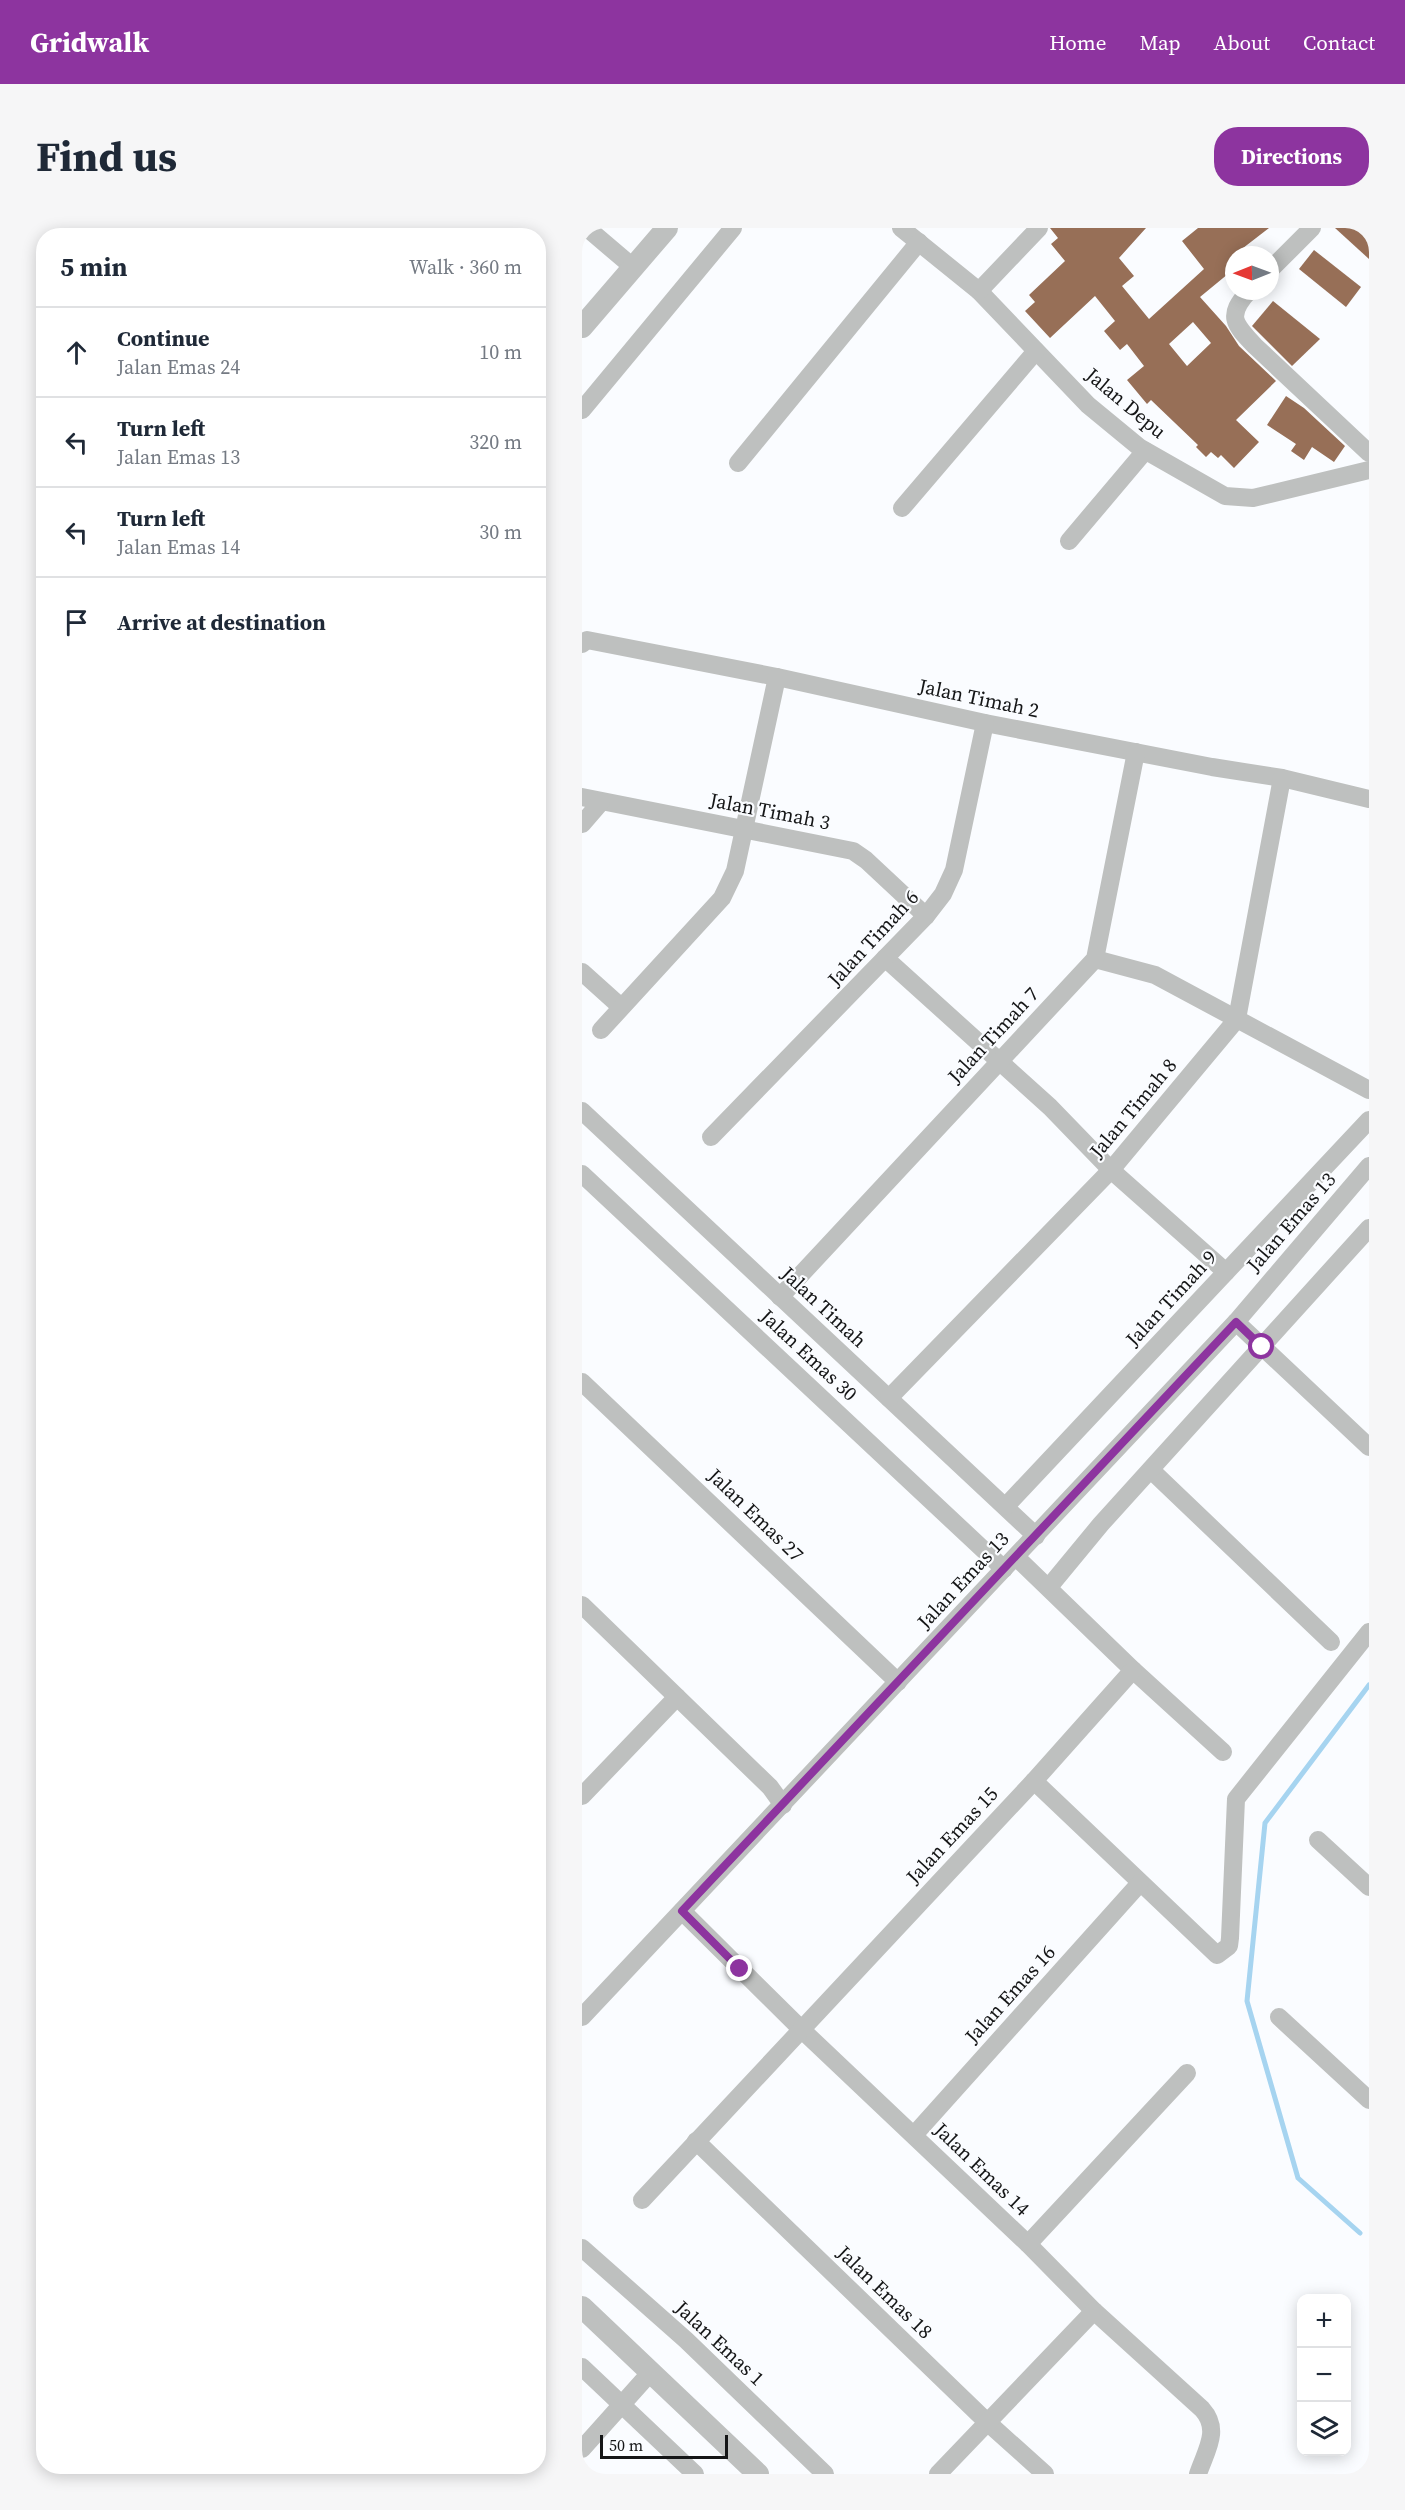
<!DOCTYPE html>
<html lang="en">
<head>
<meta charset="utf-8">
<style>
	body { margin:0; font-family:"Source Serif 4",serif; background:#f6f6f7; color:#1f2937 }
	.controls { position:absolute; right:18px; bottom:18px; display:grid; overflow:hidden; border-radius:12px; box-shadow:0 3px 15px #0003 }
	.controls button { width:54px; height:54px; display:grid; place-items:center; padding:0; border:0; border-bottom:2px solid #e0e1e3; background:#fff; color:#1f2937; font:30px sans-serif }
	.compass { position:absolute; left:643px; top:18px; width:54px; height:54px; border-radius:50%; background:#fff; box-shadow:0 3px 15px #0003; rotate:269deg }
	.scale { position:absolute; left:18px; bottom:15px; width:128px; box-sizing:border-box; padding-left:6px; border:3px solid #151617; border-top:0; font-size:16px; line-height:21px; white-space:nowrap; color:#151617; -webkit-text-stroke:4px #fafcff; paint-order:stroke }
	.stop { position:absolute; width:18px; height:18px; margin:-14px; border:4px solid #8d349f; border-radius:50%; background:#fff }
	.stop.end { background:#8d349f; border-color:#fff; box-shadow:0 2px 6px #0008 }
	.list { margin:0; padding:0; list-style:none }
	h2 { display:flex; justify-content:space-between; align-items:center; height:78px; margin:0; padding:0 24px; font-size:26px }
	h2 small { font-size:20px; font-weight:400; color:#747a83 }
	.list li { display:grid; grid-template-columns:39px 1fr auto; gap:18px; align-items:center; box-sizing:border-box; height:90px; padding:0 24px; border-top:2px solid #e0e1e3 }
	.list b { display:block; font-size:22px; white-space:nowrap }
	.list p { margin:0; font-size:20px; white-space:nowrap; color:#747a83 }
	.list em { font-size:20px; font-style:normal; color:#747a83 }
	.icon { flex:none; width:33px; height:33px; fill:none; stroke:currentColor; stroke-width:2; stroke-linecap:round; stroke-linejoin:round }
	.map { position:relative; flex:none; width:787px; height:2246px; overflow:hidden; border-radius:24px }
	header { display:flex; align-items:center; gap:36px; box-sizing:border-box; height:84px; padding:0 30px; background:#8d349f; color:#fff }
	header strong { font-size:28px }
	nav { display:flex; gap:33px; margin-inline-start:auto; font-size:21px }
	.intro { display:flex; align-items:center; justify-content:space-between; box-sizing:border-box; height:144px; padding:0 36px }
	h1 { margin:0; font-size:42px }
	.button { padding:15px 27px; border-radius:24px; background:#8d349f; color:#fff; font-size:21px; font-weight:700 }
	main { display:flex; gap:36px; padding:0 36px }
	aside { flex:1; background:#fff; border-radius:24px; box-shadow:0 3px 15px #0003 }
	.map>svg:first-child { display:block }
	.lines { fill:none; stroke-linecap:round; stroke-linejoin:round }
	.stream { stroke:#a6d4f0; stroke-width:5 }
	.building { fill:#976f57; fill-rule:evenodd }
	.minor { stroke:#bec0bf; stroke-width:18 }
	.tertiary { stroke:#bec0bf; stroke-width:22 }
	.route { stroke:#8d349f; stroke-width:8 }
	.labels { text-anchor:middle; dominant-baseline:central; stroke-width:4.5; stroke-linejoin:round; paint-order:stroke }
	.street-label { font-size:20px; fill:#151617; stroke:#fafcff }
</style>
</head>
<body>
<header>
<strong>Gridwalk</strong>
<nav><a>Home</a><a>Map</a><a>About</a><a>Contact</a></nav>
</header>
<div class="intro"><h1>Find us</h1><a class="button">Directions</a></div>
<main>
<aside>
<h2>5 min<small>Walk · 360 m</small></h2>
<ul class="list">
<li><svg class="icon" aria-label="ahead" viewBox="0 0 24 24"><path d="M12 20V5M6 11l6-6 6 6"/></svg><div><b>Continue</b><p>Jalan Emas 24</p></div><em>10 m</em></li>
<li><svg class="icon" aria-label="left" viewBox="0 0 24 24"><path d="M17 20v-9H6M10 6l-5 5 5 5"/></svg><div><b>Turn left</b><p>Jalan Emas 13</p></div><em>320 m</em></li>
<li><svg class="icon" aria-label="left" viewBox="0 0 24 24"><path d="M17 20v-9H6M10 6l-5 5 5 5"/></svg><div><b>Turn left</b><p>Jalan Emas 14</p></div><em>30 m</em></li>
<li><svg class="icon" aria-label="arrive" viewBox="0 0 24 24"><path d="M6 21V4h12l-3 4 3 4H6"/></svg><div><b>Arrive at destination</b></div></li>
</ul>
</aside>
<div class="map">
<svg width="787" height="2246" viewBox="0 0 787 2246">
	<rect width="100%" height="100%" fill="#fafcff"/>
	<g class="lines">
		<polyline class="stream" points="778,2005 716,1950 665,1773 683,1595 787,1457"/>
	</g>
	<g class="building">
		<path d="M468,0H564L537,30L552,48L540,58L567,91L622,41L600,13L616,0H687L652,27V41L618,69L644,98L657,118L694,153L654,192L677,214L652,240L639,227L636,230L629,224L624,229L614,219L616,217L569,172L565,176L545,152L562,138L545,116L538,122L522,103L533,93L513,68L468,110L443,83L453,74L447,67L483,33L469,16L476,10ZM611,94L629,115L605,138L587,116Z"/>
		<polygon points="753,0 787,0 787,31"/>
		<polygon points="732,22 779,59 764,79 717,41"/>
		<polygon points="691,73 738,111 710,138 670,98"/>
		<polygon points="704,168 722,180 763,218 752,234 730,219 722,232 709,223 714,216 685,197"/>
	</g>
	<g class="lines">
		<g class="minor">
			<polyline points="5,0 52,40"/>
			<polyline points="319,0 397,63 506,177 557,219 643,268 671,270 787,242"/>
			<polyline points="688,42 730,0"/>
			<polyline points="397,63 457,0"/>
			<path d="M667,63C644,88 652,96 673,118L787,225"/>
			<polyline points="0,182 151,0"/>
			<polyline points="156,235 337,14"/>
			<polyline points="320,280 454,123"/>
			<polyline points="487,313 563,223"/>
			<polyline points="0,416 5,412 195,449 403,495 630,539 700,550 787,571"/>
			<polyline points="0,569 271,623 284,632 344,688"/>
			<polyline points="0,596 19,574"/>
			<polyline points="303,730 468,879 529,942 644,1044"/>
			<polyline points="513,731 573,747 787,862"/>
			<polyline points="0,744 39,779"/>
			<polyline points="19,802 140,670 153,643 195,449"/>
			<polyline points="0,883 454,1308"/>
			<polyline points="129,909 344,688 361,666 372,642 403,495"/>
			<polyline points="0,946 422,1341"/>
			<polyline points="198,1069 513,731 554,524"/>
			<polyline points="654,1094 787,1219"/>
			<polyline points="0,1154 316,1454"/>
			<polyline points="307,1170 529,942 655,791 700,550"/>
			<polyline points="569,1242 749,1414"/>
			<polyline points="424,1278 787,892"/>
			<polyline points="434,1329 551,1442 641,1524"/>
			<polyline points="467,1359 519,1296 787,1000"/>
			<polyline points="0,1377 188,1559 201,1577"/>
			<polyline points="452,1553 635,1727 647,1718 648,1710 654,1571 787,1404"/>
			<polyline points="0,1568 95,1469"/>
			<polyline points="736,1612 787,1659"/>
			<path d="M100,1683L219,1801L446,2016L512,2083L620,2181C639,2202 624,2222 616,2246"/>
			<polyline points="0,1789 654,1094 787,938"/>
			<polyline points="697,1789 787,1872"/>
			<polyline points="332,1907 558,1655"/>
			<polyline points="114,1913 404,2193 463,2246"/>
			<polyline points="60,1972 452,1553 551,1442"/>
			<polyline points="446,2016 605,1845"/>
			<polyline points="0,2020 104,2112 243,2246"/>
			<polyline points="0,2139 113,2246"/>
			<polyline points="0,2221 68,2145"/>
			<polyline points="356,2246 512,2083"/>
		</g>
		<g class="tertiary">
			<polyline points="0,99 85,0"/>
			<polyline points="0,2079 176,2246"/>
		</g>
	</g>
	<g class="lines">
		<polyline class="route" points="158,1741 100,1683 654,1094 680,1119"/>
	</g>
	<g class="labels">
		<g class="street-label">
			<text transform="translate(544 175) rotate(40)">Jalan Depu</text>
			<text transform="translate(397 470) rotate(12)">Jalan Timah 2</text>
			<text transform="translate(188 583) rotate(11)">Jalan Timah 3</text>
			<text transform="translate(291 710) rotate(-47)">Jalan Timah 6</text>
			<text transform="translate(411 807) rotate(-47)">Jalan Timah 7</text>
			<text transform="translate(551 880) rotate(-50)">Jalan Timah 8</text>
			<text transform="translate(709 994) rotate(-49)">Jalan Emas 13</text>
			<text transform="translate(589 1070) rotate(-47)">Jalan Timah 9</text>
			<text transform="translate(242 1079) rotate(43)">Jalan Timah</text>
			<text transform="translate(227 1127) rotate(43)">Jalan Emas 30</text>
			<text transform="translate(174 1287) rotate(44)">Jalan Emas 27</text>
			<text transform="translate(381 1352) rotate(-47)">Jalan Emas 13</text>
			<text transform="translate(370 1607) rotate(-47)">Jalan Emas 15</text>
			<text transform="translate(428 1766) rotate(-48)">Jalan Emas 16</text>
			<text transform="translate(400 1941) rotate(44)">Jalan Emas 14</text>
			<text transform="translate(303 2064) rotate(44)">Jalan Emas 18</text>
			<text transform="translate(138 2115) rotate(43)">Jalan Emas 1</text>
		</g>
	</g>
</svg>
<div class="controls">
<button>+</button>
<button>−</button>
<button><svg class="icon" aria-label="layers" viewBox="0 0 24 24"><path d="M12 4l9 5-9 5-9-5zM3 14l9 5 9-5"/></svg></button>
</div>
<svg class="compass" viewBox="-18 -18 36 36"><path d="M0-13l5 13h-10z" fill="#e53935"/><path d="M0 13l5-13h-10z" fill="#747a83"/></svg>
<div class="scale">50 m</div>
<div class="stop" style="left:680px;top:1119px"></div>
<div class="stop end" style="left:158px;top:1741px"></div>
</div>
</main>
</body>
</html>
